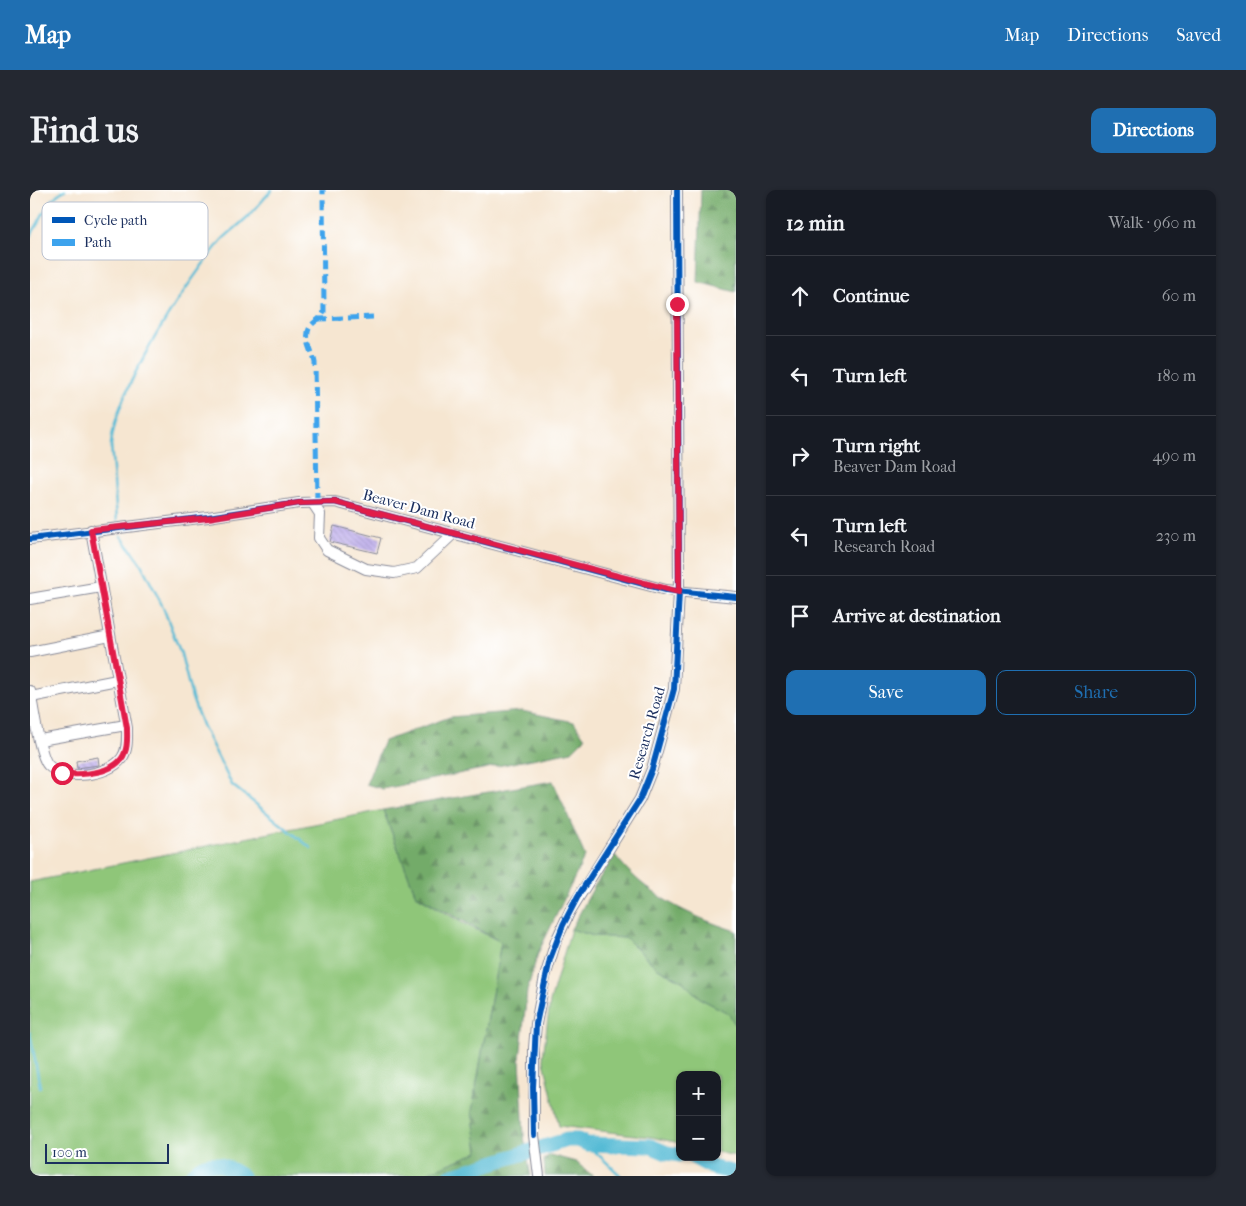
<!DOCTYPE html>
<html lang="en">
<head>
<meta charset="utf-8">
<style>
	body { margin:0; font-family:"IM FELL French Canon",serif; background:#242831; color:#f1f3f6 }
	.controls { position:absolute; right:15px; bottom:15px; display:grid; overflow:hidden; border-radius:10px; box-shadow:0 1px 4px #0004 }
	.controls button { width:45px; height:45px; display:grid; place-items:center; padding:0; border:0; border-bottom:1px solid #363941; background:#171b24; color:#f1f3f6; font:25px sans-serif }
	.scale { position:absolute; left:15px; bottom:12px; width:124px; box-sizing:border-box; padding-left:5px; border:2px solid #1b2f5e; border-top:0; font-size:14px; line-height:18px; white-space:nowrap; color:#1b2f5e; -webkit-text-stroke:4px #fff; paint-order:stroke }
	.stop { position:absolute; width:15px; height:15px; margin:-11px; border:4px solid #e11d48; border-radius:50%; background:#fff }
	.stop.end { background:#e11d48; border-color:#fff; box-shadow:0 1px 5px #0008 }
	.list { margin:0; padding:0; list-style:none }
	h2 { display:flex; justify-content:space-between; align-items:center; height:65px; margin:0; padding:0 20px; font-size:21px }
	h2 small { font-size:16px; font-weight:400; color:#9ea1a6 }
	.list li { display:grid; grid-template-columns:32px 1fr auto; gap:15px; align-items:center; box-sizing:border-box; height:80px; padding:0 20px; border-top:1px solid #363941 }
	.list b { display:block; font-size:19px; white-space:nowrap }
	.list p { margin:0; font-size:16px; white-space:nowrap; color:#9ea1a6 }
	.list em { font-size:16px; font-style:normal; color:#9ea1a6 }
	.actions { display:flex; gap:10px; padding:15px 20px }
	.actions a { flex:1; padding:11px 0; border:1px solid #1f6fb2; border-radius:10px; text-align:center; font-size:18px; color:#1f6fb2 }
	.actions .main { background:#1f6fb2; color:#fff }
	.icon { flex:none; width:28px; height:28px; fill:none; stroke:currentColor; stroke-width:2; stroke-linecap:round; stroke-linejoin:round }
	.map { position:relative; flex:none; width:706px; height:986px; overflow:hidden; border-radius:10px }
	header { display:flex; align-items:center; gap:30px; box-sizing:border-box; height:70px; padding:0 25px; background:#1f6fb2; color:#fff }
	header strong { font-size:24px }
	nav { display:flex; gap:28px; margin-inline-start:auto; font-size:18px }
	.intro { display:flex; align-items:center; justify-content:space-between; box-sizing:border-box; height:120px; padding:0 30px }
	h1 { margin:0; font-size:35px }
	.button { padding:12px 22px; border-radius:10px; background:#1f6fb2; color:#fff; font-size:18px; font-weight:700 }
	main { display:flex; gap:30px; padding:0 30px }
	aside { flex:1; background:#171b24; border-radius:10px; box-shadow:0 1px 4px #0004 }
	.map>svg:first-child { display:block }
	.grass { fill:#8fc679; stroke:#557a6c }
	.forest { fill:url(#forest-firs); stroke:#476d64 }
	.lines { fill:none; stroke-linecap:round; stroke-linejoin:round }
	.stream { stroke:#57bbd5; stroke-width:2.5 }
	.river { stroke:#57bbd5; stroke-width:15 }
	.building { fill:url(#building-back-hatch) }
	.minor-casing { stroke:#888a98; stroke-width:12 }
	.minor { stroke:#fff; stroke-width:10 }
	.quiet { stroke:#3da3ed; stroke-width:5; stroke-dasharray:10 5; stroke-linecap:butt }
	.cycleway-casing { stroke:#fff; stroke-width:9 }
	.cycleway { stroke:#0057b8; stroke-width:6 }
	.route { stroke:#e11d48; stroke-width:6 }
	.labels { text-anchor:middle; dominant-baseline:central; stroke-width:4; stroke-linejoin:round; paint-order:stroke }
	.street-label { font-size:15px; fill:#1b2f5e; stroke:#fff }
	.key { fill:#fff; stroke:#bbc1cf; stroke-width:1 }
	.key-label { font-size:14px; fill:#1b2f5e }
</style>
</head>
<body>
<header>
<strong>Map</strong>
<nav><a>Map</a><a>Directions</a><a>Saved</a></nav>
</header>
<div class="intro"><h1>Find us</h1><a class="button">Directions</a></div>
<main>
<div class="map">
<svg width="706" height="986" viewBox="0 0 706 986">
	<defs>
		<pattern id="forest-firs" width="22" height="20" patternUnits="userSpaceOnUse" patternTransform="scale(1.25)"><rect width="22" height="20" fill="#73ab69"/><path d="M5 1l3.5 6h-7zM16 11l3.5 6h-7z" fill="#5e8c5a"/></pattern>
		<pattern id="building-back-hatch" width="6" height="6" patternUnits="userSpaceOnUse" patternTransform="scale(1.25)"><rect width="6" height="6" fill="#bdacec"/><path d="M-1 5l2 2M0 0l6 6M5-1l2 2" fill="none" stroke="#998cc2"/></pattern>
	</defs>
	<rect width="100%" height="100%" fill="#fff"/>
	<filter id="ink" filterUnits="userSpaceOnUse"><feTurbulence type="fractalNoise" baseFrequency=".02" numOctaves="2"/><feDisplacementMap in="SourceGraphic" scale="10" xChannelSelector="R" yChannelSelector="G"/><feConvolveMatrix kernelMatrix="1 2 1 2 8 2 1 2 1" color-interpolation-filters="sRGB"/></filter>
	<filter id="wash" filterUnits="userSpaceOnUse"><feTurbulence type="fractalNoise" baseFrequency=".0096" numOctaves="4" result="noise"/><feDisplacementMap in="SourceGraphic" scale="20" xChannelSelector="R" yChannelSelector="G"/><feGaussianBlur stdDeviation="1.12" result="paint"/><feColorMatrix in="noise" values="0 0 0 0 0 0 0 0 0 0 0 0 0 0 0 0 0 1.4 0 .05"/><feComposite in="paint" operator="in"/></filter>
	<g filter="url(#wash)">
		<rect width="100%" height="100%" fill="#f6e6d1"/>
		<g class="grass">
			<polygon points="353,620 386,705 431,732 471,752 442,921 449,962 399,982 399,986 0,986 0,692"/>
			<polygon points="541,739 564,746 596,748 626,777 652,791 671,809 699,823 706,836 706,966 687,962 687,885 650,885 650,953 621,947 529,936 513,867 520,812"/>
		</g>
		<g class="forest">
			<polygon points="671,0 706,0 706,102 668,92"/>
			<polygon points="492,521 544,532 555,548 542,561 353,599 336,594 354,551 420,527"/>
			<polygon points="523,591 555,666 508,763 497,801 490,869 494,947 501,986 399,986 399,982 448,962 442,921 471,752 386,705 353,620"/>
			<path d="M585,665C615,705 659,726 706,741V836L698,823L671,809L652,791L626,777L596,748L564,746L541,739L565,695Z"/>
			<polygon points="520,965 546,972 563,986 515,986 514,969"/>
		</g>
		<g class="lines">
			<g class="stream">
				<path d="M0,46C13,29 15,10 35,0"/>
				<path d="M87,330L81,254C87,196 154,97 191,51C197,44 206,38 213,31C224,22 232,10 242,0"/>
				<polyline points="91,346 111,374 133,417 151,464 162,508 172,535 202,595 281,658"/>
				<polyline points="0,843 10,897"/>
				<polyline points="557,954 591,986"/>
			</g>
			<g class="river">
				<polyline points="663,967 681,977 706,983"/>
				<path d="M161,986C177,966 193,974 212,986"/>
				<polyline points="420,986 537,950 548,950 557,954 620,956 637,963 650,965"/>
			</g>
		</g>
		<g id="blocks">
			<g class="building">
				<polygon points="304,336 351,348 347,363 300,352"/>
				<polygon points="68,567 69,575 47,578 46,571"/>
			</g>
		</g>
	</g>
	<g filter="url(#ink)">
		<use href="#blocks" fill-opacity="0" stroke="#888a98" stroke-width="1"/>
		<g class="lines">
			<g class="minor-casing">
				<g id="minor">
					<polyline points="282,312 290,324 289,348 297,360 336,379 364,383 387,378 423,344"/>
					<polyline points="0,349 178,327 269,313 305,312 636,400 706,407"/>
					<polyline points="0,409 71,397"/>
					<polyline points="0,462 80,446"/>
					<path d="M0,501C3,516 9,565 18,575C34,592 79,586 92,568C98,560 97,548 97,538L61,340"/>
					<polyline points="1,507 87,490"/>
					<polyline points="10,550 96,535"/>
					<polyline points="509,986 504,945 504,858 506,834 515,787 526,751 540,721 610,609 622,579 644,499 649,402 647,0"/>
				</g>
			</g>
			<use href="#minor" class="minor"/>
			<g class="quiet">
				<polyline points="288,129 344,127"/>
				<path d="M287,312L285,173C283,161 273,148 280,137C284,131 291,129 294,122L293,0"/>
			</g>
			<g class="cycleway-casing">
				<g id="cycleway">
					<polyline points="0,349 178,327 269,313 305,312 636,400 706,407"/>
					<polyline points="504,945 503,897 506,834 520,769 533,735 548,706 610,609 622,579 644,499 649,402 647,0"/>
				</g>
			</g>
			<use href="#cycleway" class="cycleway"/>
		</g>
	</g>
	<g class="lines" filter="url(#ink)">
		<path class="route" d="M32,583C50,586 88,584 95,562C98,555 97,546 97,538L61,340L178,328L269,313L305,312L649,402L647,114"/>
	</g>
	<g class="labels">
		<g class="street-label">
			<text transform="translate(389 319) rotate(15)">Beaver Dam Road</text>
			<text transform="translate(617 543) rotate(-74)">Research Road</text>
		</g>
	</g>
	<rect x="12" y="12" width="166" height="58" rx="8" class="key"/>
	<rect x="22" y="27" width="23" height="6" fill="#0057b8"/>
	<rect x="22" y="49" width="23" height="7" fill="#3da3ed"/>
	<g class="key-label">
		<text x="54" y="35">Cycle path</text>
		<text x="54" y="57">Path</text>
	</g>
</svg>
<div class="controls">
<button>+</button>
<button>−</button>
</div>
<div class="scale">100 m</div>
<div class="stop" style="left:32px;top:583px"></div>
<div class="stop end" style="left:647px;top:114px"></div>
</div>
<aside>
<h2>12 min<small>Walk · 960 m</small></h2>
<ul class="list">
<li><svg class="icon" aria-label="ahead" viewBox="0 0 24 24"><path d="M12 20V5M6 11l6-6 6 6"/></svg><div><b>Continue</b></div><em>60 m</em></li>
<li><svg class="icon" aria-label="left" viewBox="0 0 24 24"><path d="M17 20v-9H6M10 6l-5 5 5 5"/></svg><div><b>Turn left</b></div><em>180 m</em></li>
<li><svg class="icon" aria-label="right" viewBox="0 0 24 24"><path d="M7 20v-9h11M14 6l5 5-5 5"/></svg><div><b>Turn right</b><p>Beaver Dam Road</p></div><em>490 m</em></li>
<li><svg class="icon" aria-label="left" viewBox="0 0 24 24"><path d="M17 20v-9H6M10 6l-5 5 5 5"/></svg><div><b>Turn left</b><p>Research Road</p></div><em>230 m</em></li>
<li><svg class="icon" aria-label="arrive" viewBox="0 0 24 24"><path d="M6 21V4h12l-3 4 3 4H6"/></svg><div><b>Arrive at destination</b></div></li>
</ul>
<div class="actions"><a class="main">Save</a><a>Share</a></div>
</aside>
</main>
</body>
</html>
